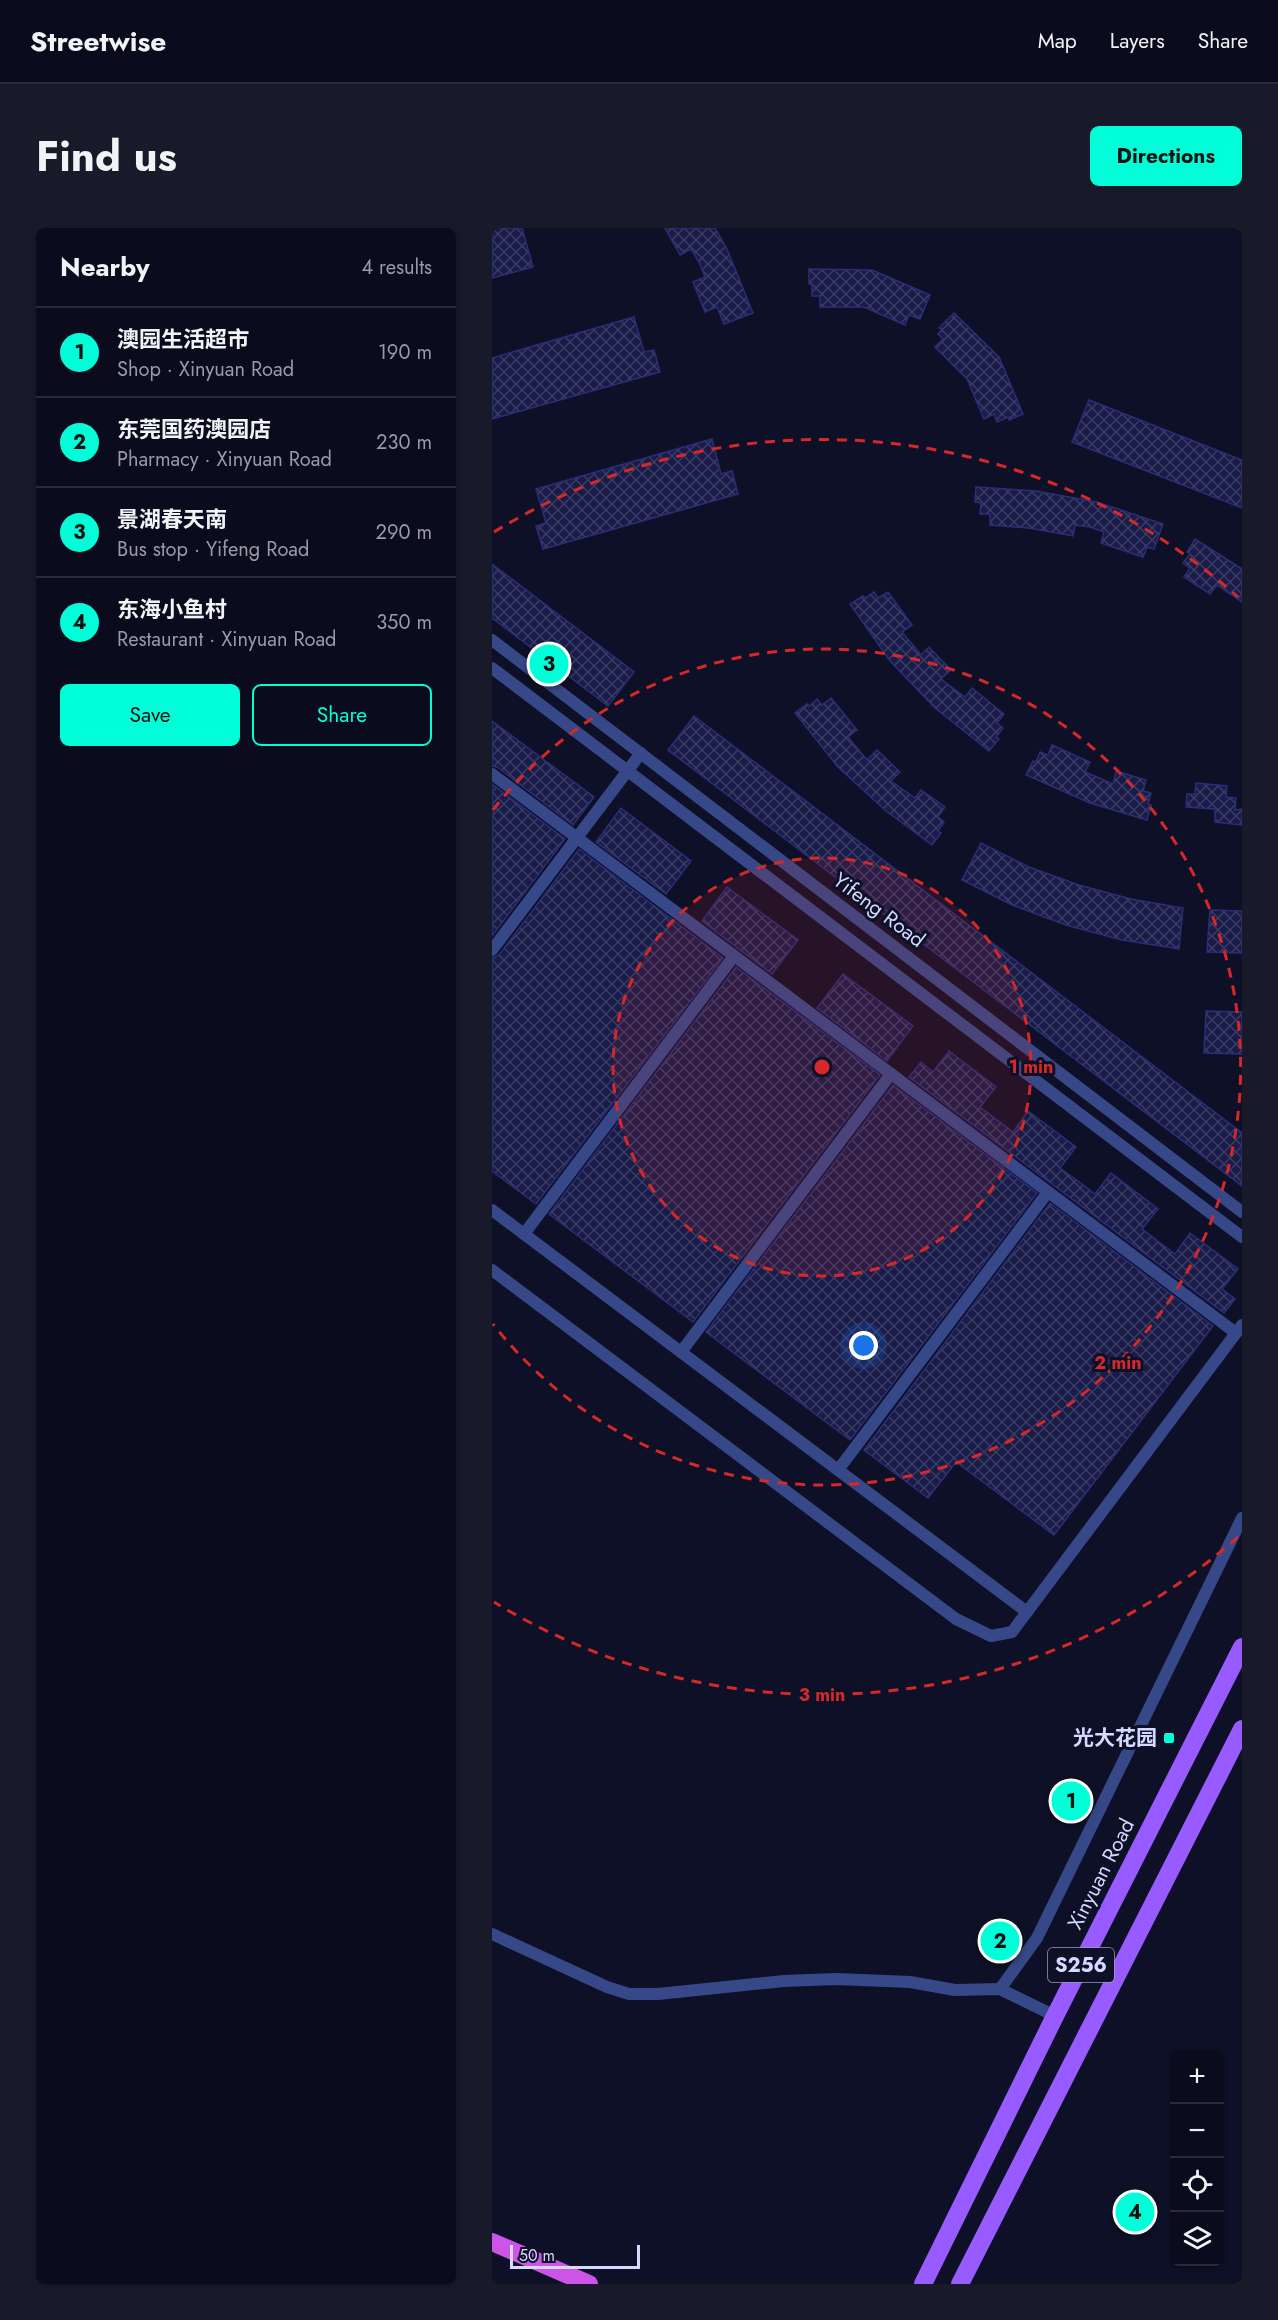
<!DOCTYPE html>
<html lang="en">
<head>
<meta charset="utf-8">
<style>
	body { margin:0; font-family:Jost,"Noto Sans SC",sans-serif; background:#181a2a; color:#f1f3f6 }
	.controls { position:absolute; right:18px; bottom:18px; display:grid; overflow:hidden; border-radius:9px; box-shadow:0 2px 4px #0004 }
	.controls button { width:54px; height:54px; display:grid; place-items:center; padding:0; border:0; border-bottom:2px solid #2a2c3b; background:#0a0c1d; color:#f1f3f6; font:30px sans-serif }
	.scale { position:absolute; left:18px; bottom:15px; width:130px; box-sizing:border-box; padding-left:6px; border:3px solid #d4daff; border-top:0; font-size:16px; line-height:21px; white-space:nowrap; color:#d4daff; -webkit-text-stroke:4px #0e1027; paint-order:stroke }
	.you { position:absolute; left:372px; top:1118px; width:21px; height:21px; margin:-15px; border:4px solid #fff; border-radius:50%; background:#1a73e8; box-shadow:0 0 0 9px #1a73e833 }
	.badge { display:grid; place-items:center; width:39px; height:39px; border-radius:50%; background:#00ffd8; color:#111; font-size:20px; font-weight:700 }
	.pin { position:absolute; translate:-50% -50%; border:3px solid #fff; box-shadow:0 2px 6px #0006 }
	.list { margin:0; padding:0; list-style:none }
	h2 { display:flex; justify-content:space-between; align-items:center; height:78px; margin:0; padding:0 24px; font-size:26px }
	h2 small { font-size:20px; font-weight:400; color:#999ba4 }
	.list li { display:grid; grid-template-columns:39px 1fr auto; gap:18px; align-items:center; box-sizing:border-box; height:90px; padding:0 24px; border-top:2px solid #2a2c3b }
	.list b { display:block; font-size:22px; white-space:nowrap }
	.list p { margin:0; font-size:20px; white-space:nowrap; color:#999ba4 }
	.list em { font-size:20px; font-style:normal; color:#999ba4 }
	.actions { display:flex; gap:12px; padding:18px 24px }
	.actions a { flex:1; padding:14px 0; border:2px solid #00ffd8; border-radius:9px; text-align:center; font-size:21px; color:#00ffd8 }
	.actions .main { background:#00ffd8; color:#111 }
	.icon { flex:none; width:33px; height:33px; fill:none; stroke:currentColor; stroke-width:2; stroke-linecap:round; stroke-linejoin:round }
	.map { position:relative; flex:none; width:750px; height:2056px; overflow:hidden; border-radius:9px }
	header { display:flex; align-items:center; gap:36px; box-sizing:border-box; height:84px; padding:0 30px; background:#0a0c1d; border-bottom:2px solid #2a2c3b }
	header strong { font-size:28px }
	nav { display:flex; gap:33px; margin-inline-start:auto; font-size:21px }
	.intro { display:flex; align-items:center; justify-content:space-between; box-sizing:border-box; height:144px; padding:0 36px }
	h1 { margin:0; font-size:42px }
	.button { padding:15px 27px; border-radius:9px; background:#00ffd8; color:#111; font-size:21px; font-weight:700 }
	main { display:flex; gap:36px; padding:0 36px }
	aside { flex:1; background:#0a0c1d; border-radius:9px; box-shadow:0 2px 4px #0004 }
	.map>svg:first-child { display:block }
	.building { fill:url(#building-cross-hatch); stroke:#2a2e76; stroke-width:1.5 }
	.lines { fill:none; stroke-linecap:round; stroke-linejoin:round }
	.minor { stroke:#374888; stroke-width:12 }
	.tertiary { stroke:#374888; stroke-width:12 }
	.primary { stroke:#985bff; stroke-width:18 }
	.trunk { stroke:#cc55e8; stroke-width:18 }
	.ring { fill:none; stroke:#d62828; stroke-width:3; stroke-dasharray:10 8 }
	.poi-dot { fill:#00ffd8; stroke:#0e1027; stroke-width:2 }
	.labels { text-anchor:middle; dominant-baseline:central; stroke-width:6; stroke-linejoin:round; paint-order:stroke }
	.shield { fill:#0e1027; stroke:#999dbe; stroke-width:1.5 }
	.shield-label { font-size:20px; font-weight:bold; fill:#d4daff }
	.street-label { font-size:21px; fill:#d4daff; stroke:#0e1027 }
	.poi-label { font-size:21px; font-weight:bold; fill:#d4daff; stroke:#0e1027; text-anchor:end }
	.centre { fill:#d62828; stroke:#0e1027; stroke-width:3 }
	.ring-label { font-size:18px; text-anchor:middle; font-weight:bold; fill:#d62828; stroke:#0e1027; stroke-width:6; stroke-linejoin:round; paint-order:stroke }
</style>
</head>
<body>
<header>
<strong>Streetwise</strong>
<nav><a>Map</a><a>Layers</a><a>Share</a></nav>
</header>
<div class="intro"><h1>Find us</h1><a class="button">Directions</a></div>
<main>
<aside>
<h2>Nearby<small>4 results</small></h2>
<ul class="list">
<li><span class="badge">1</span><div><b>澳园生活超市</b><p>Shop · Xinyuan Road</p></div><em>190 m</em></li>
<li><span class="badge">2</span><div><b>东莞国药澳园店</b><p>Pharmacy · Xinyuan Road</p></div><em>230 m</em></li>
<li><span class="badge">3</span><div><b>景湖春天南</b><p>Bus stop · Yifeng Road</p></div><em>290 m</em></li>
<li><span class="badge">4</span><div><b>东海小鱼村</b><p>Restaurant · Xinyuan Road</p></div><em>350 m</em></li>
</ul>
<div class="actions"><a class="main">Save</a><a>Share</a></div>
</aside>
<div class="map">
<svg width="750" height="2056" viewBox="0 0 750 2056">
	<defs>
		<pattern id="building-cross-hatch" width="8" height="8" patternUnits="userSpaceOnUse" patternTransform="scale(1.5)"><rect width="8" height="8" fill="#191b49"/><path d="M0 0l8 8M0 8l8-8" fill="none" stroke="#3a3c64"/></pattern>
	</defs>
	<rect width="100%" height="100%" fill="#0e1027"/>
	<g class="building">
		<polygon points="0,0 30,0 41,39 0,50"/>
		<polygon points="173,0 223,0 235,21 261,85 232,96 225,79 213,84 201,54 213,49 207,34 199,21 188,27"/>
		<polygon points="317,41 380,42 438,67 428,91 417,87 413,97 372,79 328,79 328,68 320,68 320,56 317,56"/>
		<polygon points="462,85 507,129 531,186 517,192 516,189 505,194 502,186 492,191 475,151 443,119 451,111 446,106 450,101 447,100"/>
		<polygon points="142,89 152,124 162,122 168,144 0,191 0,130"/>
		<polygon points="597,172 750,232 750,280 580,214"/>
		<polygon points="220,211 229,246 240,243 246,266 51,321 44,298 54,295 44,261"/>
		<polygon points="484,259 544,263 605,274 671,296 662,321 655,319 651,329 609,315 612,304 598,299 583,297 581,308 537,300 498,297 498,286 488,286 489,275 483,274"/>
		<polygon points="703,311 750,341 750,374 725,357 718,366 692,349 698,340 691,335 698,326 695,324"/>
		<polygon points="0,336 142,444 116,478 0,390"/>
		<polygon points="382,364 386,370 396,364 420,397 410,404 429,427 437,419 459,442 449,451 473,469 480,460 512,486 505,495 511,500 504,509 507,511 497,523 443,480 398,433 358,376 371,368 373,370"/>
		<polygon points="339,470 365,502 356,509 375,532 385,522 408,544 399,553 423,570 429,562 453,579 446,589 452,594 446,603 449,605 440,617 394,583 346,539 303,485 315,476 317,478 325,471 330,477"/>
		<polygon points="202,488 750,905 750,958 176,522"/>
		<polygon points="0,493 102,569 81,597 5,539 0,538"/>
		<polygon points="560,517 598,534 593,544 621,556 624,543 654,552 651,563 659,565 656,576 659,577 655,592 598,575 534,547 541,533 544,534 548,524 556,527"/>
		<polygon points="704,555 735,558 734,569 744,570 743,582 750,581 750,597 723,594 723,581 694,579 695,566 703,566"/>
		<polygon points="0,556 73,611 0,708"/>
		<polygon points="129,580 199,633 174,666 104,614"/>
		<polygon points="489,615 537,639 587,657 639,671 691,680 687,721 630,712 574,697 520,677 470,652"/>
		<polygon points="87,621 231,730 44,976 0,943 0,730 7,727"/>
		<polygon points="235,659 306,712 280,746 210,693"/>
		<polygon points="718,682 750,683 750,725 715,724"/>
		<polygon points="244,739 388,847 201,1094 57,986"/>
		<polygon points="351,746 421,798 395,833 325,780"/>
		<polygon points="714,783 750,784 750,826 712,825"/>
		<polygon points="457,823 504,859 488,879 521,904 536,883 584,919 568,940 590,956 603,966 619,945 666,981 650,1001 683,1026 698,1005 746,1041 730,1061 743,1071 732,1085 417,849 429,834 441,844"/>
		<polygon points="401,857 545,965 358,1212 214,1104"/>
		<polygon points="558,975 721,1098 562,1307 464,1234 436,1270 372,1222"/>
	</g>
	<g class="lines">
		<g class="minor">
			<polyline points="0,546 744,1105"/>
			<polyline points="0,722 149,525"/>
			<polyline points="0,982 535,1384"/>
			<polyline points="32,1006 242,728"/>
			<polyline points="0,1042 464,1391 499,1408 520,1404 750,1097"/>
			<polyline points="189,1124 399,846"/>
			<polyline points="346,1242 556,964"/>
			<polyline points="0,1706 115,1759 137,1766 166,1766 292,1753 344,1751 418,1754 463,1762 508,1761 563,1788"/>
			<polyline points="508,1761 545,1710 750,1290"/>
		</g>
		<g class="tertiary">
			<polyline points="0,412 750,984"/>
			<polyline points="0,440 750,1009"/>
		</g>
		<g class="primary">
			<polyline points="431,2056 563,1788 750,1419"/>
			<polyline points="468,2056 750,1501"/>
		</g>
		<polyline class="trunk" points="0,2014 97,2056"/>
	</g>
	<circle cx="330" cy="839" r="209" fill="#d62828" fill-opacity=".12"/>
	<g class="ring">
		<circle cx="330" cy="839" r="209"/>
		<path d="M1 582A418 418 0 1 1 1 1096"/>
		<path d="M746 1309A628 628 0 0 1 2 1374M2 304A628 628 0 0 1 746 369"/>
	</g>
	<rect class="poi-dot" x="671" y="1504" width="12" height="12" rx="3"/>
	<g class="labels">
		<rect class="shield" x="556" y="1720" width="66" height="34" rx="4.5"/>
		<g class="shield-label">
			<text x="589" y="1737">S256</text>
		</g>
		<g class="street-label">
			<text transform="translate(387 682) rotate(37)">Yifeng Road</text>
			<text transform="translate(609 1646) rotate(-63)">Xinyuan Road</text>
		</g>
		<g class="poi-label">
			<text x="665" y="1510">光大花园</text>
		</g>
	</g>
	<circle cx="330" cy="839" r="9" class="centre"/>
	<g class="ring-label">
		<text x="539" y="845">1 min</text>
		<text x="626" y="1141">2 min</text>
		<text x="330" y="1473">3 min</text>
	</g>
</svg>
<div class="controls">
<button>+</button>
<button>−</button>
<button><svg class="icon" aria-label="locate" viewBox="0 0 24 24"><circle cx="12" cy="12" r="6"/><path d="M12 2v4M12 18v4M2 12h4M18 12h4"/></svg></button>
<button><svg class="icon" aria-label="layers" viewBox="0 0 24 24"><path d="M12 4l9 5-9 5-9-5zM3 14l9 5 9-5"/></svg></button>
</div>
<div class="scale">50 m</div>
<div class="you"></div>
<div class="pin badge" style="left:579px;top:1573px">1</div>
<div class="pin badge" style="left:508px;top:1713px">2</div>
<div class="pin badge" style="left:57px;top:436px">3</div>
<div class="pin badge" style="left:643px;top:1984px">4</div>
</div>
</main>
</body>
</html>
